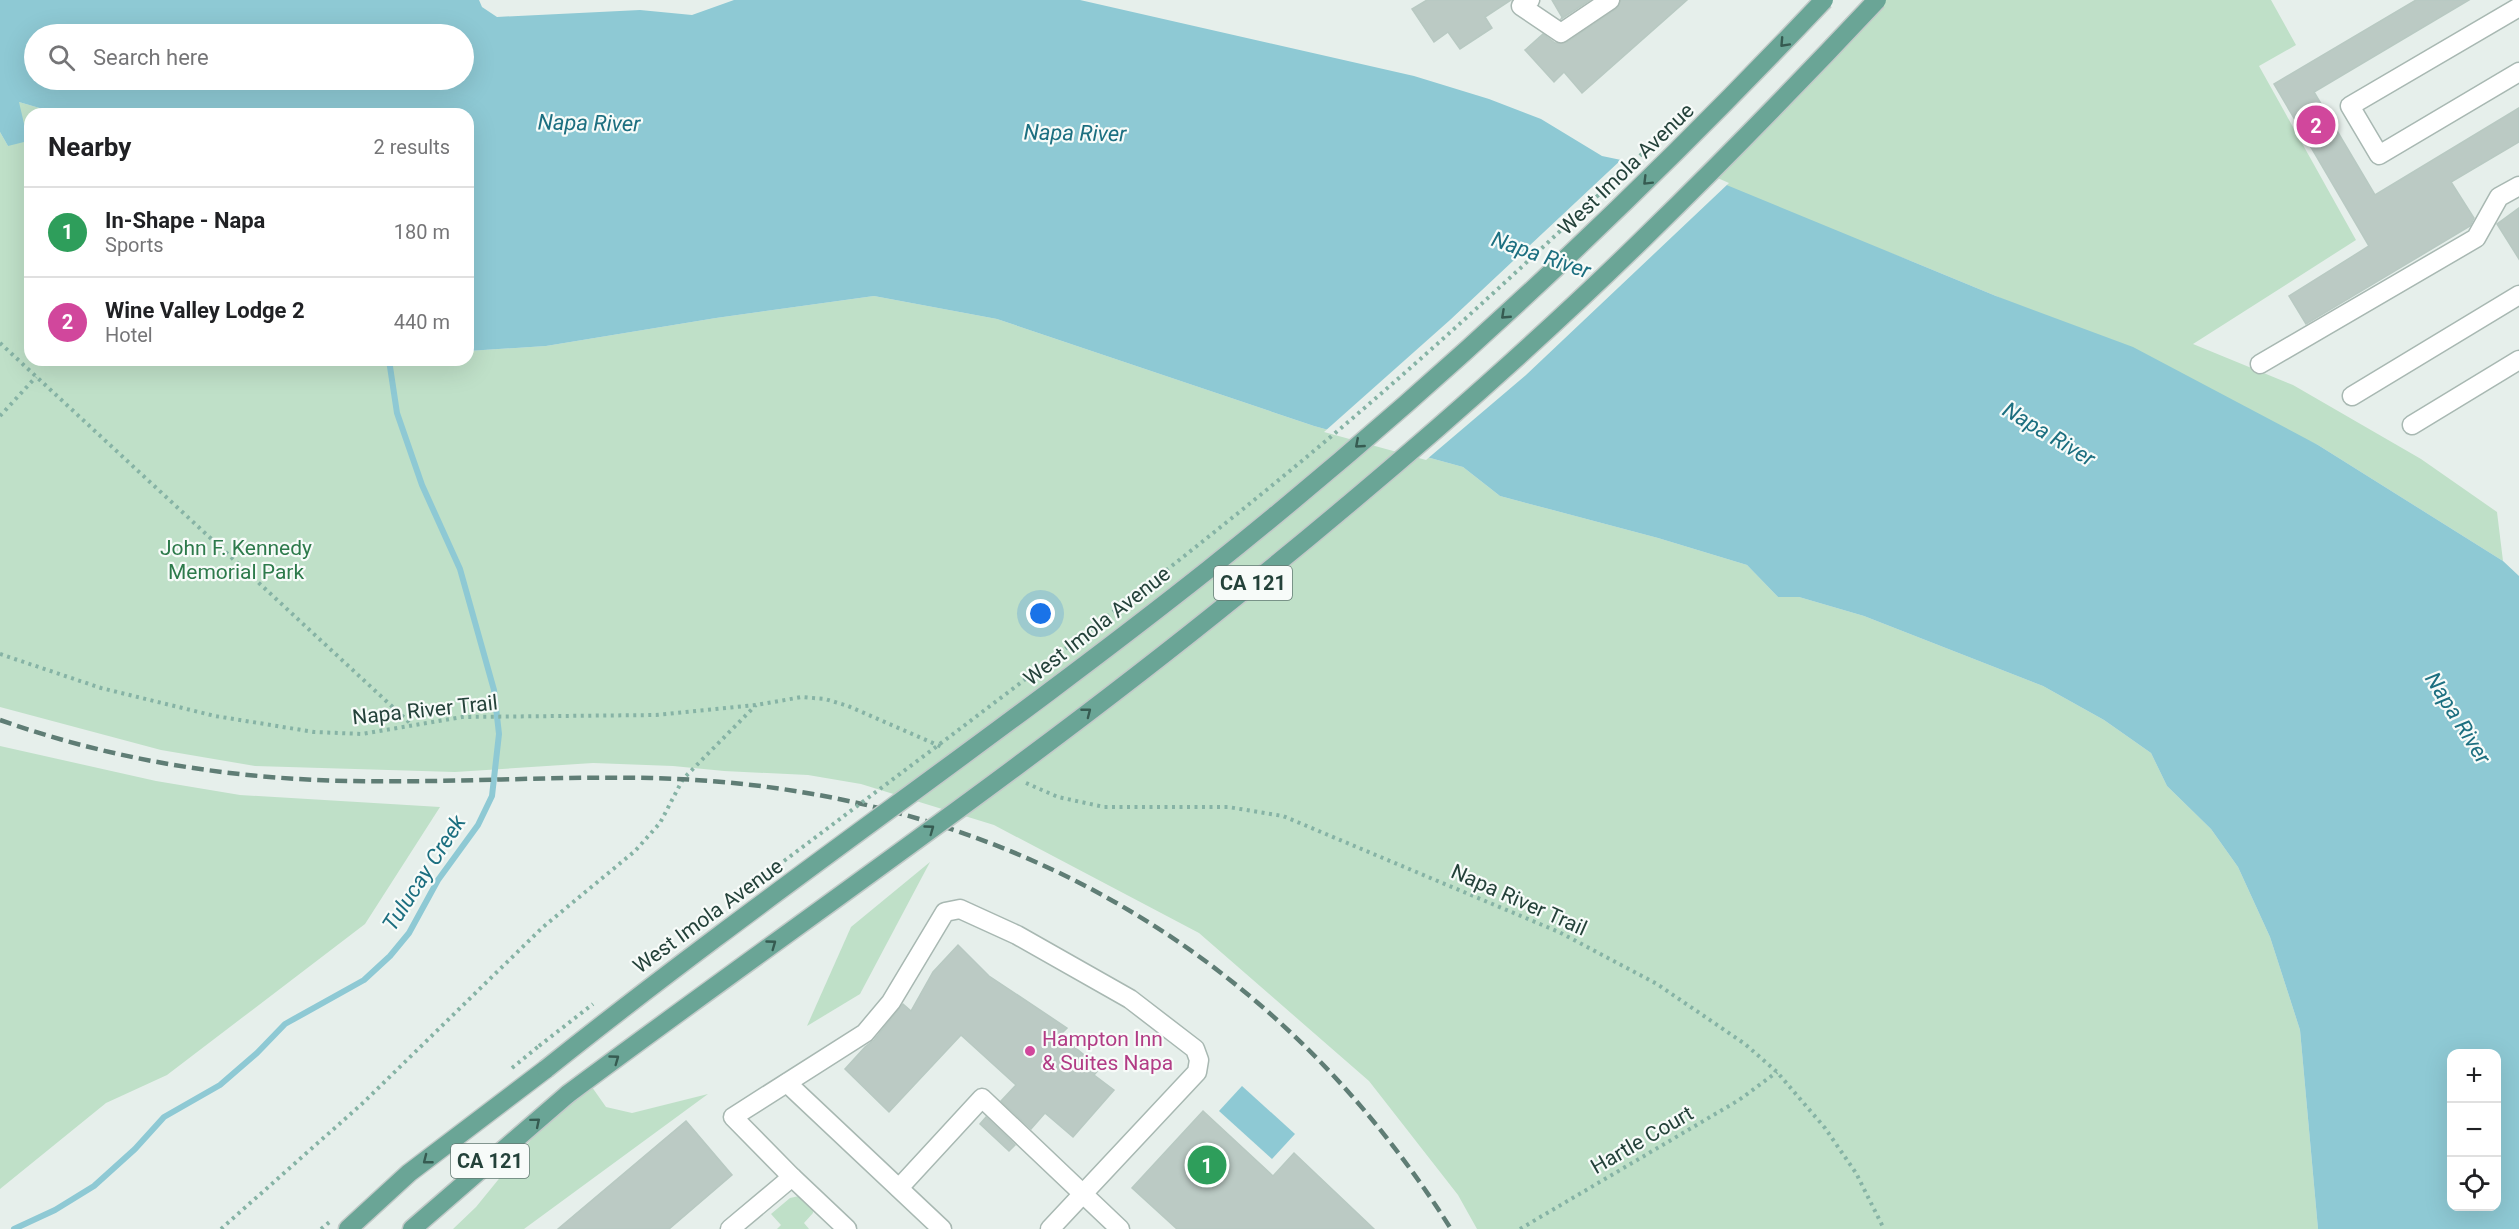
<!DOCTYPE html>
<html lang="en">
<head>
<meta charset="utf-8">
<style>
	body { margin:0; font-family:Roboto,sans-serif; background:#f2f2f2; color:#202124 }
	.controls { position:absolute; right:18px; bottom:18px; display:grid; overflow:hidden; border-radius:12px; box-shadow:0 6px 24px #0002 }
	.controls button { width:54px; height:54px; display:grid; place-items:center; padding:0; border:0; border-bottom:2px solid #e0e0e0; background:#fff; color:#202124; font:30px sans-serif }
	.you { position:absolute; left:1041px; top:614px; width:21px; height:21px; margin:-15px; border:4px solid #fff; border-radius:50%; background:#1a73e8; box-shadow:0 0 0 9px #1a73e833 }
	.badge { display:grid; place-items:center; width:39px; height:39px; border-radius:50%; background:#1a73e8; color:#fff; font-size:20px; font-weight:700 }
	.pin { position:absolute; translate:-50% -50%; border:3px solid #fff; box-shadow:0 2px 6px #0006 }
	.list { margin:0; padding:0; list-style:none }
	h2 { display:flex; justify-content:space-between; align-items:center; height:78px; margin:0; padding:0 24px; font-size:26px }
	h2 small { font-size:20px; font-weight:400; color:#757577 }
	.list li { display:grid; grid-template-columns:39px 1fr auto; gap:18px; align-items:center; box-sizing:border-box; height:90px; padding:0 24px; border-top:2px solid #e0e0e0 }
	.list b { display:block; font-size:22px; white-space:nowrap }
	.list p { margin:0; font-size:20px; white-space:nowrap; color:#757577 }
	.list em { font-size:20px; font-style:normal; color:#757577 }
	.icon { flex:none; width:33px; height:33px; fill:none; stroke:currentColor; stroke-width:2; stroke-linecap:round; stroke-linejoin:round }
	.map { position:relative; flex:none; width:2519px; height:1229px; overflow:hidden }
	.search { position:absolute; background:#fff; box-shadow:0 6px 24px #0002; left:24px; top:24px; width:450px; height:66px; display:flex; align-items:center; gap:15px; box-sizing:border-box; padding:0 21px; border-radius:33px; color:#757577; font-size:22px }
	.panel { position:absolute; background:#fff; box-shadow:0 6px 24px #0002; left:24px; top:108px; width:450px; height:258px; border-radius:18px }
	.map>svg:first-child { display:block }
	.green { fill:#bfe0c8 }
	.water { fill:#8ec9d4; fill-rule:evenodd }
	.pier { fill:#e6efeb }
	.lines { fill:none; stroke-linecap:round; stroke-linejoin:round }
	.stream { stroke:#8ec9d4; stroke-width:6 }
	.building { fill:#bbcac4; stroke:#b8c9c2; stroke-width:1.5 }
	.minor-casing { stroke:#a8b8b2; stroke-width:21 }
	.major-casing { stroke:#c2cac8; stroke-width:21 }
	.path { stroke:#86b3a5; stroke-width:4; stroke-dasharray:3 4.5; stroke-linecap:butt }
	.minor { stroke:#fff; stroke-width:18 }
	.major { stroke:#6aa596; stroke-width:18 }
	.rail { stroke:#5f7d75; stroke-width:4.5; stroke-dasharray:12 6; stroke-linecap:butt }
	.major-bridge-casing { stroke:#c2cac8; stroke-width:21; stroke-linecap:butt }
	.path-bridge { stroke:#86b3a5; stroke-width:4; stroke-dasharray:3 4.5; stroke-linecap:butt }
	.major-bridge { stroke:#6aa596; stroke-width:18 }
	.oneway { stroke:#365b51 }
	.hotel-dot { fill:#d1479c; stroke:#f7fbf9; stroke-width:2 }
	.labels { text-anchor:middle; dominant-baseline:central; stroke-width:4.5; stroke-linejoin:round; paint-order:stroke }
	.shield { fill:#f7fbf9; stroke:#637a73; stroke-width:1.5 }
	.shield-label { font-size:20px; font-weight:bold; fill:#24423a }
	.street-label { font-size:21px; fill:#24423a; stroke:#f7fbf9 }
	.park-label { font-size:21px; fill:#2d7a4b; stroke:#f7fbf9 }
	.hotel-label { font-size:21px; fill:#b23c85; stroke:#f7fbf9; text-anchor:start }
	.water-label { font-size:22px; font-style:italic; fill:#1c6f80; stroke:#f7fbf9 }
</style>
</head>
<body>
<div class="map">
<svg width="2519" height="1229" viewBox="0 0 2519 1229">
	<rect width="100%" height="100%" fill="#e6efeb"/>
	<g class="green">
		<polygon points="1877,0 2271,0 2296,45 2259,66 2356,240 2193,344 2293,385 2421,459 2497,512 2503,561 2318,445 1996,296 1911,261 1702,181"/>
		<polygon points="19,102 60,114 30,114 30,360 468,360 468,351 546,346 716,318 874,296 997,319 1314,426 1463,467 1500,496 1658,538 1747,565 1778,597 1799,597 1864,616 2043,686 2104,720 2151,753 2167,786 2211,829 2238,867 2270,937 2300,1030 2318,1229 1477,1229 1458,1195 1369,1081 1199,933 994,825 861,784 808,775 724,771 673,766 593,763 455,772 255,766 161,750 0,707 0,132 8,146"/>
		<polygon points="0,746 156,781 240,795 440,807 365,924 167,1075 106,1103 0,1189"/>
		<polygon points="930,862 860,994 807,1026 851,927"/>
		<polygon points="587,1080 606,1107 632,1113 708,1094 524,1229 453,1229 476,1207 568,1094"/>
		<polygon points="799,1196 813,1209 813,1213 804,1223 809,1229 777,1229 781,1225 771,1214 790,1198"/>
	</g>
	<g class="water">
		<path d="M0,0H479L482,7L497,17L640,10L692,15L734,0H1080L1414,76L1489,99L1541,119L1602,156L1712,179L1996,296L2133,347L2318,445L2503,561L2519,576V1229H2318L2300,1030L2270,937L2238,867L2211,829L2167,786L2151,753L2104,720L2043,686L1864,616L1799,597H1778L1747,565L1658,538L1500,496L1463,467L1314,426L997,319L874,296L716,318L546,346L468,351V114H60L19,102L28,141L8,146L0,132ZM34,34H464V80H34ZM2452,1054H2496V1206H2452Z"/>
		<polygon points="1242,1086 1295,1134 1272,1159 1219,1111"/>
	</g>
	<polygon class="pier" points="1623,158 1713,176 1729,183 1526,375 1426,460 1324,432 1450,320"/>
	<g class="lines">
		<polyline class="stream" points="14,1229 55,1210 94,1186 135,1149 164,1117 220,1085 257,1053 285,1024 364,980 390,956 409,933 438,880 478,825 492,796 499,734 494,690 460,569 422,485 397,413 389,360"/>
	</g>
	<g class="building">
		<polygon points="1427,0 1511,0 1485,17 1492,28 1460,49 1448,32 1434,42 1412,9"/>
		<polygon points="1552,0 1590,0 1561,19 1562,17"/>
		<polygon points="1621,0 1687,0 1582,93 1564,72 1554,82 1525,50 1543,34 1555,43 1567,42 1616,9"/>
		<polygon points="2416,0 2469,0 2314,92 2375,195 2519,108 2519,142 2451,182 2474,218 2470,226 2306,324 2289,296 2369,246 2274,84"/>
		<polygon points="2519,208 2519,259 2497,224"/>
		<polygon points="958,945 989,976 1067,1028 1060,1035 1100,1068 1094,1075 1114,1090 1073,1137 1045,1113 1031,1129 1001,1101 1016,1085 961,1035 889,1112 845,1069 865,1047 874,1040 903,1004 911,1011 933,972"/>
		<polygon points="1203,1111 1273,1176 1294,1153 1374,1229 1177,1229 1132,1188"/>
		<polygon points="986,1117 1015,1145 1009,1151 980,1124"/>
		<polygon points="686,1121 732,1175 669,1229 558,1229"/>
	</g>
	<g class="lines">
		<g class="minor-casing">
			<g id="minor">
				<polyline points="1530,0 1521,6 1561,33 1610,0"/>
				<polyline points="2519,7 2350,106 2379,155 2519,72"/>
				<polyline points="2260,364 2476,238 2499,197 2519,186"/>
				<polyline points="2352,396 2519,295"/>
				<polyline points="2412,425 2519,360"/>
				<polyline points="787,1083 942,1229"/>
				<polyline points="899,1188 982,1098 1120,1229"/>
				<polyline points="730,1229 792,1177"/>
				<polyline points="847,1229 792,1177 733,1117 865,1033 891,1002 945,912 960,909 1017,935 1130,999 1195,1049 1199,1060 1197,1072 1050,1229"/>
			</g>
		</g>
		<g class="major-casing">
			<g id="major">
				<polyline points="348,1229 409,1173 546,1069"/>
				<polyline points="412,1229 568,1094"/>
			</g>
		</g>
		<g class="path">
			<polyline points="0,343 411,724"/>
			<polyline points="0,416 36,377"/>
			<polyline points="0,654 101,688 215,716 314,732 362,734 462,717 656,715 756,705 802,697 825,699 848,706 942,747"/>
			<polyline points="1026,783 1058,797 1104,807 1228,807 1283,816 1559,932 1657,984 1745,1044 1777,1072 1825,1128 1856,1173 1884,1229"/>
			<polyline points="512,1068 539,1046"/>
			<polyline points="221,1229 364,1102 543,927 635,851 660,823 683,779 756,705"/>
			<polyline points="321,1229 332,1220"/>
			<polyline points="1520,1229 1739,1100 1777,1072"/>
		</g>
		<use href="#minor" class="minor"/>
		<use href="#major" class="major"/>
		<path class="rail" d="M0,720C113,760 231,779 351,781C451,783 551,776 651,778C988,786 1271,943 1451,1229"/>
		<g class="major-bridge-casing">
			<g id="major-bridge">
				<path d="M546,1069C762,896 992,741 1209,569C1427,395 1632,203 1824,0"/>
				<path d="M568,1094C791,928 1021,771 1237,596C1377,483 1514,365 1643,239C1723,161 1801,81 1877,0"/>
			</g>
		</g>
		<g class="path-bridge">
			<path d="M784,861C953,734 1123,608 1286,474C1419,365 1543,248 1667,130"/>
			<polyline points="539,1046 593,1004"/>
		</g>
		<use href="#major-bridge" class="major-bridge"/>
	</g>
	<defs><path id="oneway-chevron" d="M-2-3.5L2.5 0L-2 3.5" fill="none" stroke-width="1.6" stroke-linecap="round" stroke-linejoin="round" transform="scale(1.5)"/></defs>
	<g class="oneway">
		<use href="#oneway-chevron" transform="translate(1784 43) rotate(133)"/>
		<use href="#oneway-chevron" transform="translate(1647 181) rotate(135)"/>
		<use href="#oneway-chevron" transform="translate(1505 315) rotate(137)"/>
		<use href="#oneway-chevron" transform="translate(1359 444) rotate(139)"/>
		<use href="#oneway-chevron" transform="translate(1087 712) rotate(-38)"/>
		<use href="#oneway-chevron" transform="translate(930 829) rotate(-36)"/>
		<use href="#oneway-chevron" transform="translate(772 944) rotate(-36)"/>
		<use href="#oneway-chevron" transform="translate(615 1059) rotate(-36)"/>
		<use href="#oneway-chevron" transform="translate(536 1122) rotate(-40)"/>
		<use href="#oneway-chevron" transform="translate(427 1160) rotate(142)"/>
	</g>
	<circle class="hotel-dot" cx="1030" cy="1051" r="6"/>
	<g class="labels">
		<g class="shield">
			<rect x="1214" y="566" width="78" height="34" rx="4.5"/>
			<rect x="451" y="1144" width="78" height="34" rx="4.5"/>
		</g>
		<g class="shield-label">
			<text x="1253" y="583">CA 121</text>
			<text x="490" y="1161">CA 121</text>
		</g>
		<g class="street-label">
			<text transform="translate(1626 169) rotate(-44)">West Imola Avenue</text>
			<text transform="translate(1097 626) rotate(-38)">West Imola Avenue</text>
			<text transform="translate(425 710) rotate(-6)">Napa River Trail</text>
			<text transform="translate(1519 900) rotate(24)">Napa River Trail</text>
			<text transform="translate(708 916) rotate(-36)">West Imola Avenue</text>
			<text transform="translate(1642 1140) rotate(-30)">Hartle Court</text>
		</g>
		<g class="park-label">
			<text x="236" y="548">John F. Kennedy<tspan x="236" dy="24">Memorial Park</tspan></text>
		</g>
		<g class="hotel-label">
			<text x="1042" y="1039">Hampton Inn<tspan x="1042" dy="24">&amp; Suites Napa</tspan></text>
		</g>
		<g class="water-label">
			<text transform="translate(589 123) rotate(1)">Napa River</text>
			<text transform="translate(1075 133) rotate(1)">Napa River</text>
			<text transform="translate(1541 255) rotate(19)">Napa River</text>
			<text transform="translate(2049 434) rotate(31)">Napa River</text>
			<text transform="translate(2458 718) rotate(58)">Napa River</text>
			<text transform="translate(424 873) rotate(-57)">Tulucay Creek</text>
		</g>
	</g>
</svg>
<div class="controls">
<button>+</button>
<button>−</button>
<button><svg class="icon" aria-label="locate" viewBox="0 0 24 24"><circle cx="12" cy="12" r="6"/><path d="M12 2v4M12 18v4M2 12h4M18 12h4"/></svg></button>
</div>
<div class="you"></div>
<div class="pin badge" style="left:1207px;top:1165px;background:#2e9e5b">1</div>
<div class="pin badge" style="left:2316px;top:125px;background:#d1479c">2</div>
<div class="search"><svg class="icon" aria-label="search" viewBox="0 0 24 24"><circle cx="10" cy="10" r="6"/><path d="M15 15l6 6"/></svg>Search here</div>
<section class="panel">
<h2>Nearby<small>2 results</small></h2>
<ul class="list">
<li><span class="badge" style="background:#2e9e5b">1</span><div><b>In-Shape - Napa</b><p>Sports</p></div><em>180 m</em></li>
<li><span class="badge" style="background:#d1479c">2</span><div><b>Wine Valley Lodge 2</b><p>Hotel</p></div><em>440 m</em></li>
</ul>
</section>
</div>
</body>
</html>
